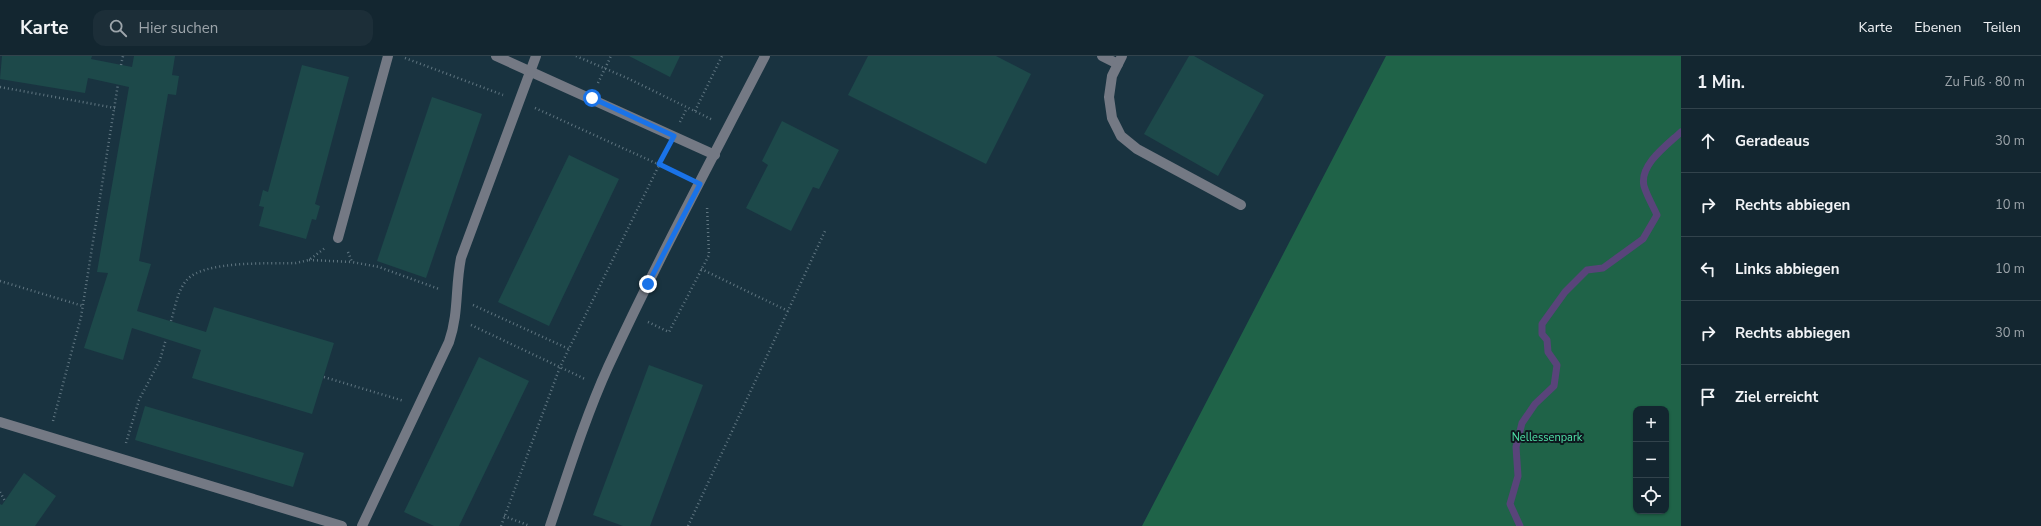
<!DOCTYPE html>
<html lang="de">
<head>
<meta charset="utf-8">
<style>
	body { margin:0; font-family:"Nunito Sans",sans-serif; background:#1c2e38; color:#f1f3f6 }
	.controls { position:absolute; right:12px; bottom:12px; display:grid; overflow:hidden; border-radius:8px; box-shadow:0 1px 3px #0004 }
	.controls button { width:36px; height:36px; display:grid; place-items:center; padding:0; border:0; border-bottom:1px solid #32434c; background:#132630; color:#f1f3f6; font:20px sans-serif }
	.stop { position:absolute; width:12px; height:12px; margin:-9px; border:3px solid #1a73e8; border-radius:50%; background:#fff }
	.stop.end { background:#1a73e8; border-color:#fff; box-shadow:0 1px 4px #0008 }
	.list { margin:0; padding:0; list-style:none }
	h2 { display:flex; justify-content:space-between; align-items:center; height:52px; margin:0; padding:0 16px; font-size:17px }
	h2 small { font-size:13px; font-weight:400; color:#9da5ab }
	.list li { display:grid; grid-template-columns:26px 1fr auto; gap:12px; align-items:center; box-sizing:border-box; height:64px; padding:0 16px; border-top:1px solid #32434c }
	.list b { display:block; font-size:15px; white-space:nowrap }
	.list em { font-size:13px; font-style:normal; color:#9da5ab }
	.icon { flex:none; width:22px; height:22px; fill:none; stroke:currentColor; stroke-width:2; stroke-linecap:round; stroke-linejoin:round }
	.map { position:relative; flex:none; width:1681px; height:470px; overflow:hidden }
	header { display:flex; align-items:center; gap:24px; box-sizing:border-box; height:56px; padding:0 20px; background:#132630; border-bottom:1px solid #32434c }
	header strong { font-size:19px }
	nav { display:flex; gap:22px; margin-inline-start:auto; font-size:14px }
	.search { width:280px; height:36px; background:#1c2e38; display:flex; align-items:center; gap:10px; box-sizing:border-box; padding:0 14px; border-radius:12px; color:#9da5ab; font-size:15px }
	main { display:flex }
	aside { flex:1; background:#132630 }
	.map>svg:first-child { display:block }
	.green { fill:#1f6348; fill-rule:evenodd }
	.lines { fill:none; stroke-linecap:round; stroke-linejoin:round }
	.stream { stroke:#59447a; stroke-width:7 }
	.building { fill:#1d494a }
	.path { stroke:#607681; stroke-width:2.5; stroke-dasharray:1 3; stroke-linecap:butt }
	.minor { stroke:#747984; stroke-width:10 }
	.route { stroke:#1a73e8; stroke-width:5 }
	.labels { text-anchor:middle; dominant-baseline:central; stroke-width:4; stroke-linejoin:round; paint-order:stroke }
	.park-label { font-size:11px; fill:#50e3a9; stroke:#0e191f }
</style>
</head>
<body>
<header>
<strong>Karte</strong>
<div class="search"><svg class="icon" aria-label="search" viewBox="0 0 24 24"><circle cx="10" cy="10" r="6"/><path d="M15 15l6 6"/></svg>Hier suchen</div>
<nav><a>Karte</a><a>Ebenen</a><a>Teilen</a></nav>
</header>
<main>
<div class="map">
<svg width="1681" height="470" viewBox="0 0 1681 470">
	<rect width="100%" height="100%" fill="#193340"/>
	<path class="green" d="M1386,0H1681V470H1142ZM1636,353H1666V455H1636Z"/>
	<g class="lines">
		<path class="stream" d="M1520,470L1510,448L1518,420L1516,391L1522,367L1535,348L1554,330L1557,309L1548,296L1547,284L1542,278V268L1565,236L1587,214L1603,212L1643,183L1657,159C1653,150 1647,140 1644,130C1639,109 1667,89 1681,76"/>
	</g>
	<g class="building">
		<polygon points="2,0 92,0 91,3 132,11 134,0 175,0 172,19 179,20 176,39 168,38 139,205 151,208 137,255 206,276 214,251 334,287 312,358 192,322 201,294 132,272 123,304 84,292 108,217 97,216 129,31 88,22 85,37 0,23"/>
		<polygon points="629,0 680,0 670,21"/>
		<polygon points="868,0 996,0 1031,18 986,108 848,39"/>
		<polygon points="1189,0 1194,0 1264,39 1218,120 1144,78"/>
		<polygon points="302,9 349,21 315,148 320,150 316,164 312,163 306,183 259,170 264,151 259,150 263,134 268,136"/>
		<polygon points="432,41 482,58 426,222 377,205"/>
		<polygon points="782,65 839,94 819,133 813,131 791,175 746,152 768,109 762,105"/>
		<polygon points="569,99 619,123 549,270 498,246"/>
		<polygon points="479,301 529,325 459,470 434,470 404,456"/>
		<polygon points="649,309 703,329 650,470 623,470 593,459"/>
		<polygon points="145,350 304,397 293,431 135,384"/>
		<polygon points="24,417 56,440 35,470 0,470 0,448 2,449"/>
	</g>
	<g class="lines">
		<g class="path">
			<polyline points="576,0 627,22 713,64"/>
			<polyline points="405,2 503,39"/>
			<polyline points="121,9 123,0"/>
			<polyline points="598,27 611,0"/>
			<polyline points="0,31 115,52"/>
			<polyline points="535,52 684,120"/>
			<polyline points="695,55 722,0"/>
			<polyline points="680,66 687,52"/>
			<polyline points="348,196 352,206 379,211 439,233"/>
			<polyline points="309,204 352,206"/>
			<polyline points="701,213 788,255"/>
			<polyline points="0,225 83,250"/>
			<polyline points="473,249 569,293"/>
			<path d="M171,265C175,252 177,236 186,225C202,204 270,208 296,207L309,204L325,192"/>
			<polyline points="648,266 669,276 709,199 707,150"/>
			<polyline points="471,269 585,323"/>
			<polyline points="324,321 404,345"/>
			<polyline points="53,365 81,261 118,28"/>
			<polyline points="126,387 139,344 160,304 166,283"/>
			<polyline points="0,436 5,445"/>
			<polyline points="504,460 530,470"/>
			<polyline points="501,470 560,311 666,95"/>
			<polyline points="688,470 825,175"/>
		</g>
		<g class="minor">
			<polyline points="496,0 715,99"/>
			<polyline points="1102,0 1118,8"/>
			<polyline points="1122,0 1112,20 1109,41 1112,62 1121,80 1137,93 1241,149"/>
			<polyline points="338,182 388,0"/>
			<polyline points="0,366 342,470"/>
			<path d="M362,470L449,286C459,257 455,232 461,202L536,0"/>
			<path d="M550,470C568,417 585,362 608,311C657,205 712,103 765,0"/>
		</g>
	</g>
	<g class="lines">
		<polyline class="route" points="592,42 674,80 659,108 700,128 648,228"/>
	</g>
	<g class="labels">
		<g class="park-label">
			<text x="1547" y="381">Nellessenpark</text>
		</g>
	</g>
</svg>
<div class="controls">
<button>+</button>
<button>−</button>
<button><svg class="icon" aria-label="locate" viewBox="0 0 24 24"><circle cx="12" cy="12" r="6"/><path d="M12 2v4M12 18v4M2 12h4M18 12h4"/></svg></button>
</div>
<div class="stop" style="left:592px;top:42px"></div>
<div class="stop end" style="left:648px;top:228px"></div>
</div>
<aside>
<h2>1 Min.<small>Zu Fuß · 80 m</small></h2>
<ul class="list">
<li><svg class="icon" aria-label="ahead" viewBox="0 0 24 24"><path d="M12 20V5M6 11l6-6 6 6"/></svg><div><b>Geradeaus</b></div><em>30 m</em></li>
<li><svg class="icon" aria-label="right" viewBox="0 0 24 24"><path d="M7 20v-9h11M14 6l5 5-5 5"/></svg><div><b>Rechts abbiegen</b></div><em>10 m</em></li>
<li><svg class="icon" aria-label="left" viewBox="0 0 24 24"><path d="M17 20v-9H6M10 6l-5 5 5 5"/></svg><div><b>Links abbiegen</b></div><em>10 m</em></li>
<li><svg class="icon" aria-label="right" viewBox="0 0 24 24"><path d="M7 20v-9h11M14 6l5 5-5 5"/></svg><div><b>Rechts abbiegen</b></div><em>30 m</em></li>
<li><svg class="icon" aria-label="arrive" viewBox="0 0 24 24"><path d="M6 21V4h12l-3 4 3 4H6"/></svg><div><b>Ziel erreicht</b></div></li>
</ul>
</aside>
</main>
</body>
</html>
